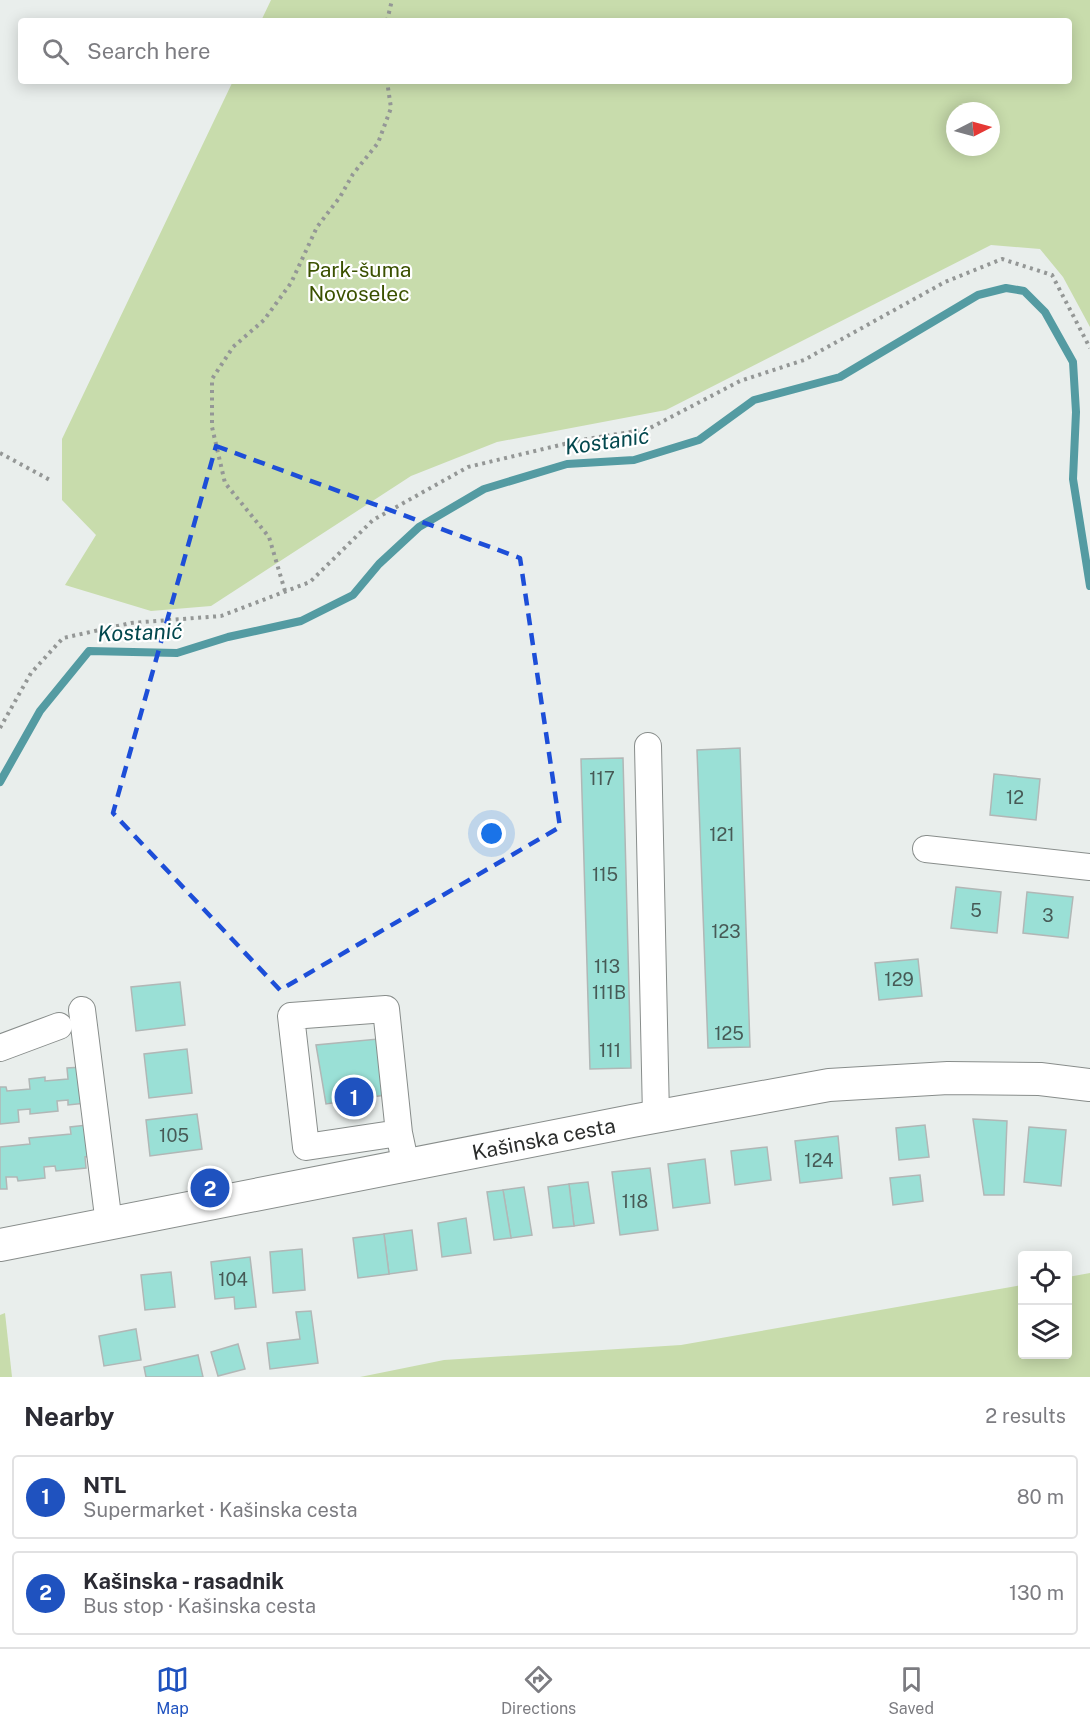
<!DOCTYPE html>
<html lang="en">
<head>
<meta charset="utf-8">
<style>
	body { margin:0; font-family:"Public Sans",sans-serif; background:#f2f2f3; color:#2b2b33 }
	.controls { position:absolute; right:18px; bottom:18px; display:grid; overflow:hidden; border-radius:6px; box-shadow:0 3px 15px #0003 }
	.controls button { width:54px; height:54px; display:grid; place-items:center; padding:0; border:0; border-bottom:2px solid #e1e1e2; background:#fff; color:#2b2b33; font:30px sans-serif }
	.compass { position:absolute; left:946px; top:102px; width:54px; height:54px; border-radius:50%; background:#fff; box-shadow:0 3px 15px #0003; rotate:84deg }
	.you { position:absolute; left:492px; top:834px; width:21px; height:21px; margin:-15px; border:4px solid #fff; border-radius:50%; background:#1a73e8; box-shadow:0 0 0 9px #1a73e833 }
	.badge { display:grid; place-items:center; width:39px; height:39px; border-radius:50%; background:#1f52bf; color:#fff; font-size:20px; font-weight:700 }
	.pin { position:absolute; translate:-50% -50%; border:3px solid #fff; box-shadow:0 2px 6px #0006 }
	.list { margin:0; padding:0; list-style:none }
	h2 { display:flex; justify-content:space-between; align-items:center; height:78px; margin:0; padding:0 24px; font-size:26px }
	h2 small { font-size:20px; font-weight:400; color:#7c7c81 }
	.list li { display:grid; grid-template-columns:39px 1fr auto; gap:18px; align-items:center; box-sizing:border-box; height:84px; margin:0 12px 12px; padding:0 12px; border:2px solid #e1e1e2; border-radius:6px }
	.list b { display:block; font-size:22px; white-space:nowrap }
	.list p { margin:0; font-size:20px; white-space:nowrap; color:#7c7c81 }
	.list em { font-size:20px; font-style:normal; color:#7c7c81 }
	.icon { flex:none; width:33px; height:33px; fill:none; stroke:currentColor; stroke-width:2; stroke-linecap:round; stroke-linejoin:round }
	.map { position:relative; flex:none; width:1090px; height:1377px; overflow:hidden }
	.search { position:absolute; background:#fff; box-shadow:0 3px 15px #0003; left:18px; right:18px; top:18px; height:66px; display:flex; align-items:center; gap:15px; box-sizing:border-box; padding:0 21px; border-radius:6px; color:#7c7c81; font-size:22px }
	.sheet { height:270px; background:#fff }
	nav { display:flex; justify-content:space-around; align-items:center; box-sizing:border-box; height:84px; border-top:2px solid #e1e1e2; background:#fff; font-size:16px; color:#7c7c81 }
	nav a { display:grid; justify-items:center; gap:3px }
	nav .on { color:#1f52bf }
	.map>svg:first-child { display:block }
	.green { fill:#c8dcac; fill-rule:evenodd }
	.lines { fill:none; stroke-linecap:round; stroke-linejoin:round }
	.stream { stroke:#549ba2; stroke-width:8 }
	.building { fill:#9ae0d6; stroke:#b1b7b6; stroke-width:1.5 }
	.minor-casing { stroke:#888d8b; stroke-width:28 }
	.major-casing { stroke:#888d8b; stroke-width:34 }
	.path { stroke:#949796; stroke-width:4; stroke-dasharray:3 4.5; stroke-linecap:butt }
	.minor { stroke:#fff; stroke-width:26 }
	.major { stroke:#fff; stroke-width:32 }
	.marked { fill:none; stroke:#1d4ed8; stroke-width:4.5; stroke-dasharray:12 8; stroke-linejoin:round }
	.labels { text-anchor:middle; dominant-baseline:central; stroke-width:4.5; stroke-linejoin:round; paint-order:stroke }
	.number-label { font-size:18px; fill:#475a56 }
	.park-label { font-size:21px; fill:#3b5100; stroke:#fff }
	.street-label { font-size:21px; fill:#2b2d2c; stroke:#fff }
	.water-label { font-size:22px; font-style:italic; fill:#03484e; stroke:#fff }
</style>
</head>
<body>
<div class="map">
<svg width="1090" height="1377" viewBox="0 0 1090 1377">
	<rect width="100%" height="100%" fill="#e9eeec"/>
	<g class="green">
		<path d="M271,0H1090V327L1063,277L1040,249L991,245L666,410L497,442L411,476L211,606L151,611L65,585L96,535L62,500V439L233,81H1069V21H261ZM955,111H991V147H955Z"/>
		<polygon points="1090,1273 1090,1377 360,1377 444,1360 681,1345 1022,1285 1022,1354 1068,1354 1068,1277"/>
		<polygon points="5,1313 12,1377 0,1377 0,1315"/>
	</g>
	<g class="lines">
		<polyline class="stream" points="0,782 40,711 89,651 177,653 228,637 301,621 353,595 379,564 419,527 484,489 567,464 634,460 699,440 754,400 840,377 978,295 1006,288 1024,291 1045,312 1073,362 1076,412 1073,479 1090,586"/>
	</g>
	<g class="building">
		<polygon points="740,748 750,1047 708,1048 697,750"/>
		<polygon points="623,758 631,1068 590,1069 581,759"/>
		<polygon points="994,774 1040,779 1036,820 990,815"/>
		<polygon points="956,887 1001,892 997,933 951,928"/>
		<polygon points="1027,892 1073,897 1068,938 1023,933"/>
		<polygon points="918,959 922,996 879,1000 875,963"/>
		<polygon points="180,982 185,1025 136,1031 131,987"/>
		<polygon points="378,1039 385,1095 326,1104 316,1045"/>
		<polygon points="187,1049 192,1093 149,1098 144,1054"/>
		<polygon points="83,1067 86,1103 68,1105 68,1100 57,1101 58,1111 30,1114 30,1109 18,1110 19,1122 0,1124 0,1087 6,1087 7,1091 30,1089 29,1079 45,1077 45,1081 68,1079 67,1068"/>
		<polygon points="197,1114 202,1149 150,1156 146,1120"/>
		<polygon points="973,1119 1007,1121 1004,1195 984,1195"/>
		<polygon points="87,1125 92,1156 85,1157 86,1168 56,1171 55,1166 44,1167 45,1178 18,1181 17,1177 6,1177 7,1189 0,1189 0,1147 30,1144 29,1138 71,1134 70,1127"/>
		<polygon points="925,1125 929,1157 899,1160 896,1128"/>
		<polygon points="1029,1127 1066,1130 1061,1186 1024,1182"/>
		<polygon points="838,1136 842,1178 800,1183 795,1141"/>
		<polygon points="767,1147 771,1180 735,1185 731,1151"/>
		<polygon points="705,1159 710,1203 673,1208 668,1164"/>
		<polygon points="650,1168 658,1230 620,1235 612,1172"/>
		<polygon points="920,1175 923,1201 893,1205 890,1178"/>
		<polygon points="588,1182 594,1223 574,1226 569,1184"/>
		<polygon points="569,1184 574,1226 553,1228 548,1187"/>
		<polygon points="524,1187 532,1235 511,1238 503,1190"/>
		<polygon points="503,1190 511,1238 494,1240 487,1192"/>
		<polygon points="466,1218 471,1253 442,1257 438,1223"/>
		<polygon points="412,1230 417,1270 389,1274 384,1234"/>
		<polygon points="384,1234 389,1274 358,1278 353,1238"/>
		<polygon points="302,1249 305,1290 273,1293 270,1252"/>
		<polygon points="250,1257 256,1307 235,1309 234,1297 215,1299 211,1262"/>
		<polygon points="171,1272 175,1307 145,1310 141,1275"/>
		<polygon points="311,1311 318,1363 270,1369 267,1343 300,1339 296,1312"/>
		<polygon points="136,1329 141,1360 104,1366 99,1336"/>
		<polygon points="238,1344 245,1369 218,1376 211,1352"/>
		<polygon points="198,1355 203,1377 146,1377 144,1367"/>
	</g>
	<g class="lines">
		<g class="minor-casing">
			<g id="minor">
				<polyline points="648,746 656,1116"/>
				<polyline points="926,849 1090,867"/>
				<polyline points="82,1010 109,1224"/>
				<polyline points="0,1048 59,1026"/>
				<polyline points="399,1133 306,1147 291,1016 386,1009 399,1133 406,1166"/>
			</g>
		</g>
		<g class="major-casing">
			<g id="major">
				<path id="s1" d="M0,1245L632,1121L829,1085L948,1078L1040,1079L1090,1085"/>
			</g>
		</g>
		<g class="path">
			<polyline points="387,21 392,0"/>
			<polyline points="0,453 50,480"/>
			<polyline points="285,591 269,537 225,483 212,427 212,379 233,347 264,320 291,283 317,227 340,197 353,174 378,143 391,108 387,81"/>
			<polyline points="0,728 31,673 63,638 131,623 221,616 310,582 373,520 468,467 581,440 648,429 740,381 804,360 945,282 1002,259 1052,275 1090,348"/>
		</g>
		<use href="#minor" class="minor"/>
		<use href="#major" class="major"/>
	</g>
	<path class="marked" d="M216,446L520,558L560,827L280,990L113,813Z"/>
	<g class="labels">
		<g class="number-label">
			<text x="602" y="778">117</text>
			<text x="1015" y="797">12</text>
			<text x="722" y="834">121</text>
			<text x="605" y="874">115</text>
			<text x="976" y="910">5</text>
			<text x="1048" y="915">3</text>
			<text x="726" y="931">123</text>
			<text x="607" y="966">113</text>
			<text x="899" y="979">129</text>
			<text x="609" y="992">111B</text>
			<text x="729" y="1033">125</text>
			<text x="610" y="1050">111</text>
			<text x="174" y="1135">105</text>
			<text x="819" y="1160">124</text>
			<text x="635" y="1201">118</text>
			<text x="233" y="1279">104</text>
		</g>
		<g class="park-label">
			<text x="359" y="269">Park-šuma<tspan x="359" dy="24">Novoselec</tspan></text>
		</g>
		<g class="street-label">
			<text stroke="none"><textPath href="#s1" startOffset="554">Kašinska cesta</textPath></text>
		</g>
		<g class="water-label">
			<text transform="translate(607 441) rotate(-8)">Kostanić</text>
			<text transform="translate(140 632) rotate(-2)">Kostanić</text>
		</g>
	</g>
</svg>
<div class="controls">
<button><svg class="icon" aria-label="locate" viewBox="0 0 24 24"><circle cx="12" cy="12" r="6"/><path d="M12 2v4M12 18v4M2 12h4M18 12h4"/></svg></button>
<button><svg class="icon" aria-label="layers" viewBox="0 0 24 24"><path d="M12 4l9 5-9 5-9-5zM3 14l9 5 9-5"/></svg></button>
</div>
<svg class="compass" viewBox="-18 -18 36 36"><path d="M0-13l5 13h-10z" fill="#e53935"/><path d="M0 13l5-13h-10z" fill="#7c7c81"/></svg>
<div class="you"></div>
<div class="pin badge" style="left:354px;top:1097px">1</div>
<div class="pin badge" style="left:210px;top:1188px">2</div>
<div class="search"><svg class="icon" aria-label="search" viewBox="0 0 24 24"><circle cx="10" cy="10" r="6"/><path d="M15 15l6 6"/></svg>Search here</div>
</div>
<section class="sheet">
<h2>Nearby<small>2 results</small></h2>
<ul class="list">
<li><span class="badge">1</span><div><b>NTL</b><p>Supermarket · Kašinska cesta</p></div><em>80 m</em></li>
<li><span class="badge">2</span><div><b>Kašinska - rasadnik</b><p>Bus stop · Kašinska cesta</p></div><em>130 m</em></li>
</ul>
</section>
<nav>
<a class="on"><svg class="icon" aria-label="map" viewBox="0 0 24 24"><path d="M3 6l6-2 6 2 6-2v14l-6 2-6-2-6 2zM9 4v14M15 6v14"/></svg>Map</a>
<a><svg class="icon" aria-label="directions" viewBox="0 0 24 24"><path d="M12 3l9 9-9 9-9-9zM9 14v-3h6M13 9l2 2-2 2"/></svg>Directions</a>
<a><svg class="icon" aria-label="saved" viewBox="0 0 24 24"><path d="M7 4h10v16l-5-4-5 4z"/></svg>Saved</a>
</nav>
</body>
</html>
